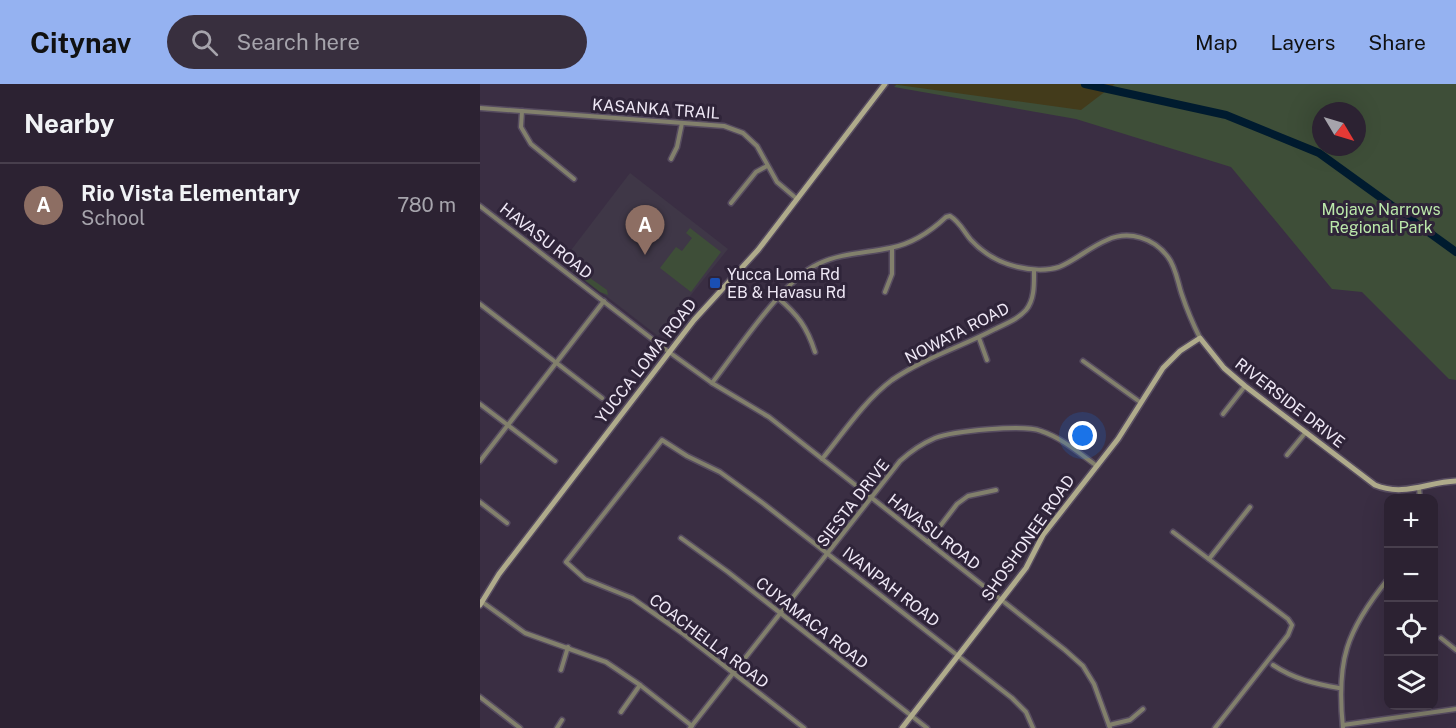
<!DOCTYPE html>
<html lang="en">
<head>
<meta charset="utf-8">
<style>
	body { margin:0; font-family:"Public Sans",sans-serif; background:#382f3e; color:#f1f3f6 }
	.controls { position:absolute; right:18px; bottom:18px; display:grid; overflow:hidden; border-radius:12px; box-shadow:0 6px 24px #0002 }
	.controls button { width:54px; height:54px; display:grid; place-items:center; padding:0; border:0; border-bottom:2px solid #483f4d; background:#2c2232; color:#f1f3f6; font:30px sans-serif }
	.compass { position:absolute; left:832px; top:18px; width:54px; height:54px; border-radius:50%; background:#2c2232; box-shadow:0 6px 24px #0002; rotate:128deg }
	.you { position:absolute; left:603px; top:352px; width:21px; height:21px; margin:-15px; border:4px solid #fff; border-radius:50%; background:#1a73e8; box-shadow:0 0 0 9px #1a73e833 }
	.badge { display:grid; place-items:center; width:39px; height:39px; border-radius:50%; background:#95b2f1; color:#fff; font-size:20px; font-weight:700 }
	.pin { position:absolute; translate:-50% -50px; filter:drop-shadow(0 2px 3px #0008) }
	.pin::after { content:''; position:absolute; top:32px; width:21px; height:18px; background:inherit; clip-path:polygon(0 0,100% 0,50% 100%) }
	.list { margin:0; padding:0; list-style:none }
	h2 { display:flex; justify-content:space-between; align-items:center; height:78px; margin:0; padding:0 24px; font-size:26px }
	h2 small { font-size:20px; font-weight:400; color:#a6a4ac }
	.list li { display:grid; grid-template-columns:39px 1fr auto; gap:18px; align-items:center; box-sizing:border-box; height:84px; padding:0 24px; border-top:2px solid #483f4d }
	.list b { display:block; font-size:22px; white-space:nowrap }
	.list p { margin:0; font-size:20px; white-space:nowrap; color:#a6a4ac }
	.list em { font-size:20px; font-style:normal; color:#a6a4ac }
	.icon { flex:none; width:33px; height:33px; fill:none; stroke:currentColor; stroke-width:2; stroke-linecap:round; stroke-linejoin:round }
	.map { position:relative; flex:none; width:976px; height:644px; overflow:hidden }
	header { display:flex; align-items:center; gap:36px; box-sizing:border-box; height:84px; padding:0 30px; background:#95b2f1; color:#111 }
	header strong { font-size:28px }
	nav { display:flex; gap:33px; margin-inline-start:auto; font-size:21px }
	.search { width:420px; height:54px; background:#382f3e; display:flex; align-items:center; gap:15px; box-sizing:border-box; padding:0 21px; border-radius:33px; color:#a6a4ac; font-size:22px }
	main { display:flex }
	aside { flex:1; background:#2c2232 }
	.map>svg:first-child { display:block }
	.education { fill:#3f3747 }
	.green { fill:#3e4e38; fill-rule:evenodd }
	.sand { fill:#433b1b }
	.lines { fill:none; stroke-linecap:round; stroke-linejoin:round }
	.river { stroke:#001b2f; stroke-width:8 }
	.street-casing { stroke:#574c60; stroke-width:7 }
	.secondary-casing { stroke:#574c60; stroke-width:8 }
	.street { stroke:#82806c; stroke-width:4 }
	.secondary { stroke:#afab8b; stroke-width:5 }
	.transit-dot { fill:#1a4fb4; stroke:#2f2439; stroke-width:2 }
	.labels { text-anchor:middle; dominant-baseline:central; stroke-width:6; stroke-linejoin:round; paint-order:stroke }
	.street-label { font-size:16px; fill:#efe8f6; stroke:#2f2439 }
	.park-label { font-size:16px; fill:#bbe8aa; stroke:#2f2439 }
	.poi-label { font-size:16px; fill:#efe8f6; stroke:#2f2439; text-anchor:start }
</style>
</head>
<body>
<header>
<strong>Citynav</strong>
<div class="search"><svg class="icon" aria-label="search" viewBox="0 0 24 24"><circle cx="10" cy="10" r="6"/><path d="M15 15l6 6"/></svg>Search here</div>
<nav><a>Map</a><a>Layers</a><a>Share</a></nav>
</header>
<main>
<aside>
<h2>Nearby<small></small></h2>
<ul class="list">
<li><span class="badge" style="background:#8d6e63">A</span><div><b>Rio Vista Elementary</b><p>School</p></div><em>780 m</em></li>
</ul>
</aside>
<div class="map">
<svg width="976" height="644" viewBox="0 0 976 644">
	<rect width="100%" height="100%" fill="#3a2e43"/>
	<polygon class="education" points="150,89 248,165 178,252 82,178"/>
	<g class="green">
		<path d="M417,0H976V296L969,295L882,208L852,205L751,83L596,35L414,3ZM841,27H877V63H841Z"/>
		<polygon points="210,144 241,168 211,208 180,184 196,163 202,167 212,154 206,149"/>
		<polygon points="93,182 127,206 128,211 120,208 94,188 91,183"/>
	</g>
	<polygon class="sand" points="411,0 635,0 601,26"/>
	<g class="lines">
		<polyline class="river" points="605,0 746,31 839,69 976,168"/>
		<g class="street-casing">
			<g id="street">
				<polyline points="0,24 244,42 263,49 277,62 297,98 317,115"/>
				<polyline points="42,27 41,43 51,60 94,95"/>
				<polyline points="191,75 197,63 202,39"/>
				<polyline points="251,119 276,88 287,82"/>
				<polyline points="0,122 189,268 232,299 289,333 585,566 603,582 614,600 630,644"/>
				<polyline points="405,208 412,190 412,164"/>
				<path d="M298,214C318,231 327,243 335,268"/>
				<polyline points="0,220 122,314"/>
				<polyline points="499,254 507,276"/>
				<polyline points="603,277 660,318"/>
				<path d="M232,299C257,267 303,196 338,180C361,169 386,169 410,164C432,160 450,148 466,133L470,132C480,138 484,148 491,156C504,170 520,179 538,183C550,186 567,187 579,183C596,176 610,163 627,156C649,146 674,154 688,173C696,183 698,200 702,211C707,226 713,240 720,254"/>
				<polyline points="0,320 75,377"/>
				<polyline points="743,330 765,302"/>
				<polyline points="807,371 826,348"/>
				<path d="M342,375C364,348 384,317 412,296C444,274 481,263 515,245C526,240 538,235 546,226C555,215 554,199 554,186"/>
				<polyline points="0,377 124,217"/>
				<polyline points="939,404 940,414"/>
				<polyline points="0,418 27,439"/>
				<polyline points="693,448 808,535 812,541 808,551 735,644"/>
				<polyline points="201,454 248,488 447,644"/>
				<polyline points="448,458 477,420 488,412 516,406"/>
				<polyline points="729,475 770,423"/>
				<polyline points="1,517 45,549 126,578 160,601 212,642"/>
				<polyline points="961,554 976,566"/>
				<path d="M793,581C814,595 835,600 859,604"/>
				<polyline points="81,586 88,563"/>
				<polyline points="0,613 40,644"/>
				<polyline points="141,628 160,601"/>
				<polyline points="629,641 650,636 663,625"/>
				<polyline points="863,641 976,625"/>
				<polyline points="77,644 82,636"/>
				<path d="M210,644L420,377C431,367 441,360 455,354C473,347 544,340 561,347C582,354 599,369 617,382"/>
				<polyline points="324,644 202,549 152,514 105,495 86,478 182,356 207,372 240,388 284,420 532,614 546,628 553,644"/>
				<path d="M863,644C856,577 866,547 908,495"/>
			</g>
		</g>
		<g class="secondary-casing">
			<g id="secondary">
				<polyline points="0,521 19,490 214,236 278,166 405,0"/>
				<path d="M422,644L546,484L563,451L638,355L683,284L700,267L720,254L744,284L765,302L895,401C924,413 947,398 976,397"/>
			</g>
		</g>
		<use href="#street" class="street"/>
		<use href="#secondary" class="secondary"/>
	</g>
	<rect class="transit-dot" x="229" y="193" width="12" height="12" rx="3"/>
	<g class="labels">
		<g class="street-label">
			<text transform="translate(176 25) rotate(4)">KASANKA TRAIL</text>
			<text transform="translate(66 157) rotate(38)">HAVASU ROAD</text>
			<text transform="translate(477 249) rotate(-27)">NOWATA ROAD</text>
			<text transform="translate(166 277) rotate(-52)">YUCCA LOMA ROAD</text>
			<text transform="translate(810 319) rotate(38)">RIVERSIDE DRIVE</text>
			<text transform="translate(373 419) rotate(-52)">SIESTA DRIVE</text>
			<text transform="translate(454 448) rotate(38)">HAVASU ROAD</text>
			<text transform="translate(548 454) rotate(-55)">SHOSHONEE ROAD</text>
			<text transform="translate(411 503) rotate(38)">IVANPAH ROAD</text>
			<text transform="translate(332 539) rotate(38)">CUYAMACA ROAD</text>
			<text transform="translate(229 557) rotate(37)">COACHELLA ROAD</text>
		</g>
		<g class="park-label">
			<text x="901" y="125">Mojave Narrows<tspan x="901" dy="18">Regional Park</tspan></text>
		</g>
		<g class="poi-label">
			<text x="247" y="190">Yucca Loma Rd<tspan x="247" dy="18">EB &amp; Havasu Rd</tspan></text>
		</g>
	</g>
</svg>
<div class="controls">
<button>+</button>
<button>−</button>
<button><svg class="icon" aria-label="locate" viewBox="0 0 24 24"><circle cx="12" cy="12" r="6"/><path d="M12 2v4M12 18v4M2 12h4M18 12h4"/></svg></button>
<button><svg class="icon" aria-label="layers" viewBox="0 0 24 24"><path d="M12 4l9 5-9 5-9-5zM3 14l9 5 9-5"/></svg></button>
</div>
<svg class="compass" viewBox="-18 -18 36 36"><path d="M0-13l5 13h-10z" fill="#e53935"/><path d="M0 13l5-13h-10z" fill="#a6a4ac"/></svg>
<div class="you"></div>
<div class="pin badge" style="left:165px;top:171px;background:#8d6e63">A</div>
</div>
</main>
</body>
</html>
